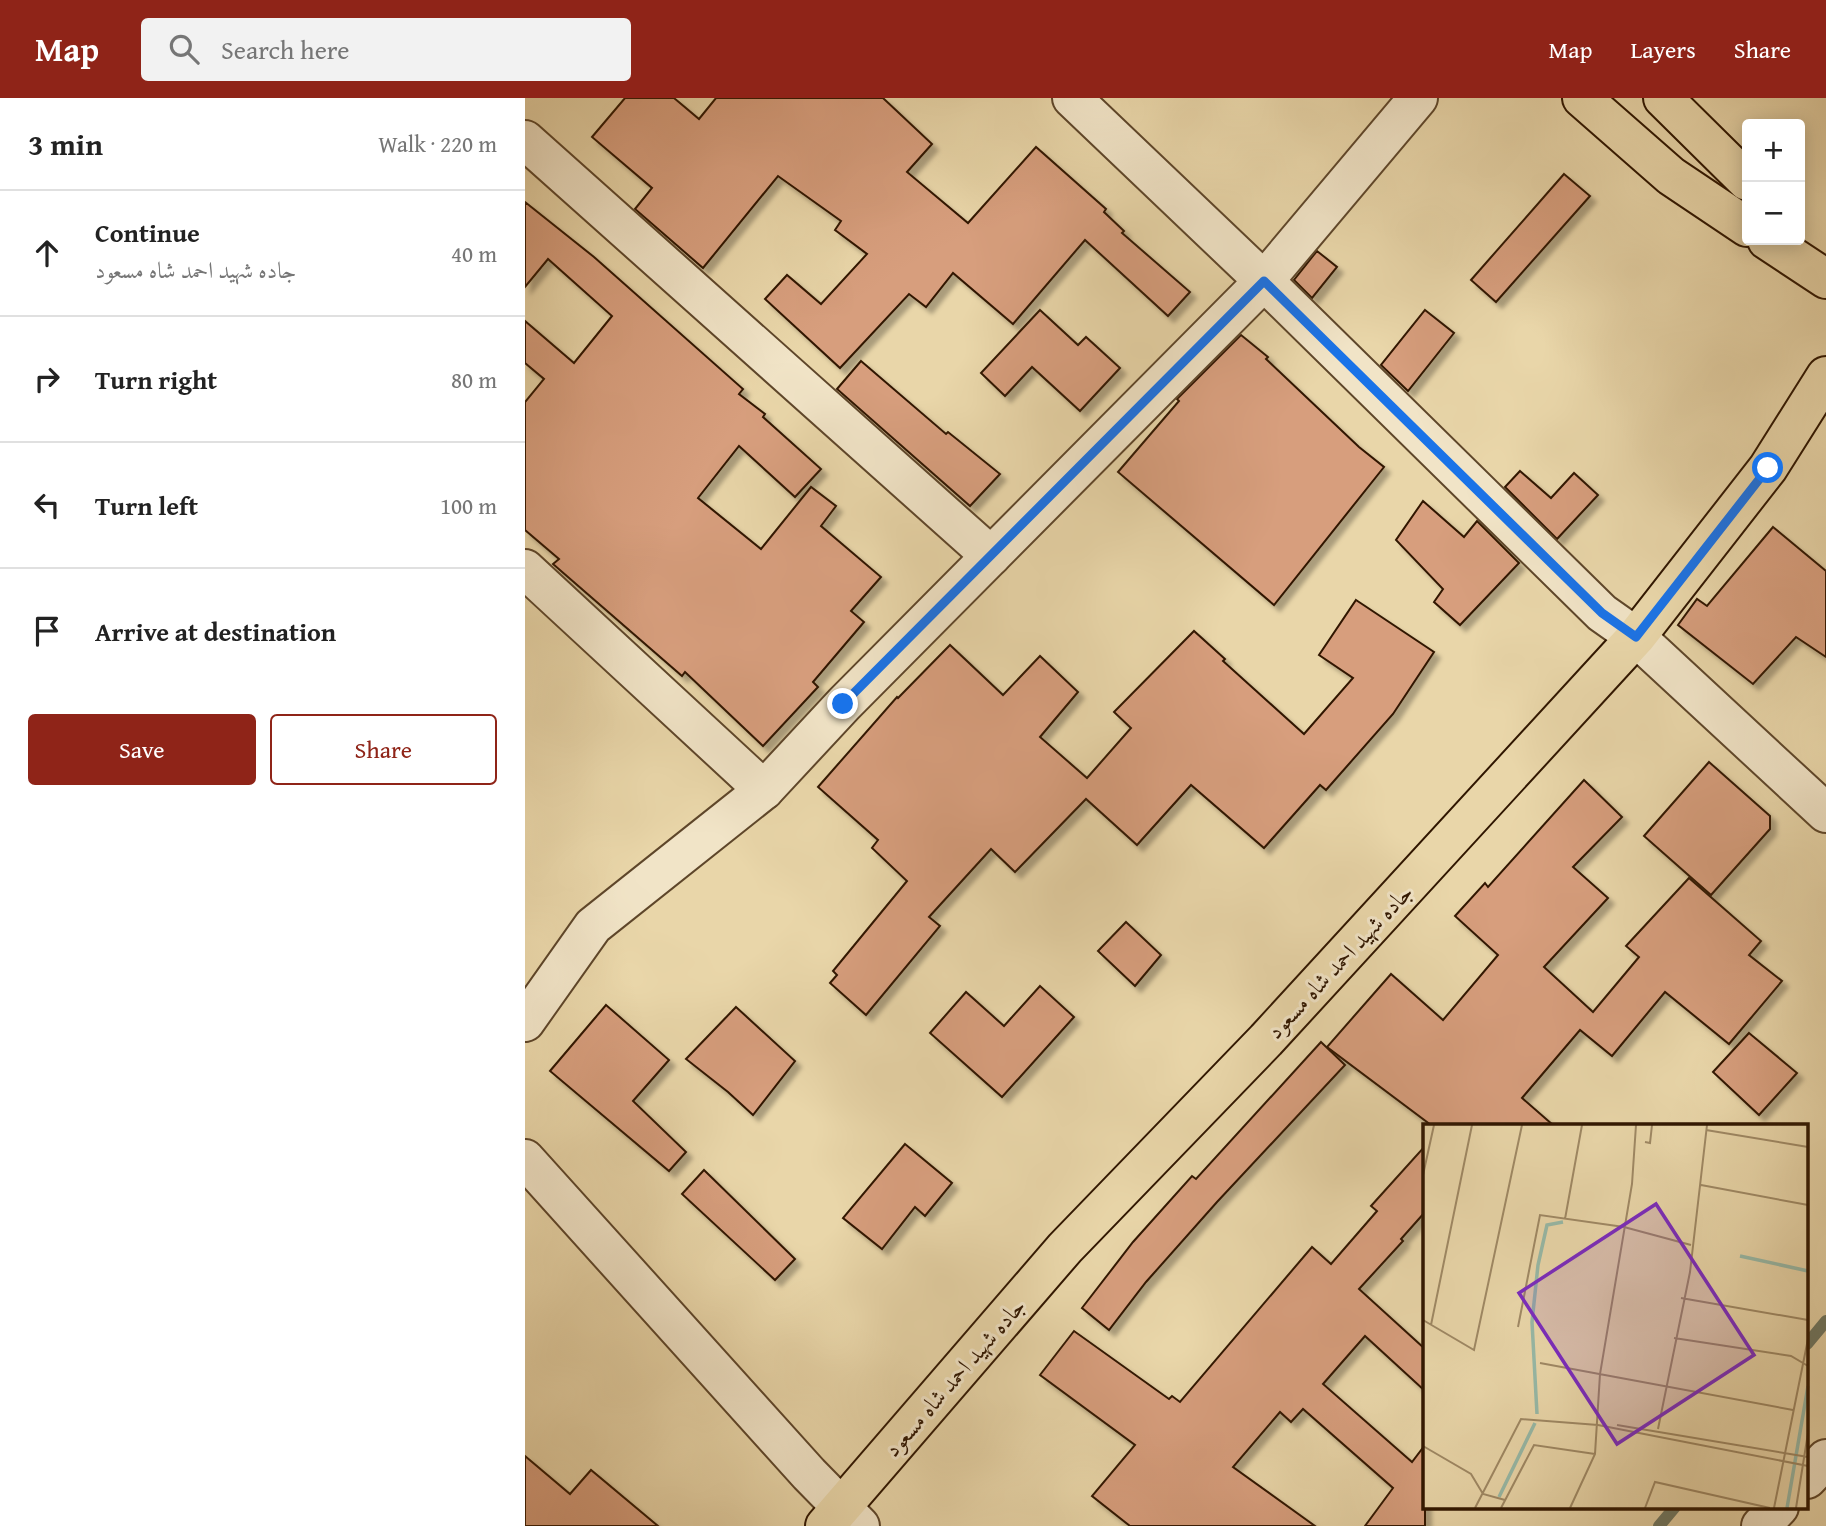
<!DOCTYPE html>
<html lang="en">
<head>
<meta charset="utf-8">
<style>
	body { margin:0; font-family:"Gentium Book Plus",Amiri,serif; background:#f2f2f2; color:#222 }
	.controls { position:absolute; right:21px; top:21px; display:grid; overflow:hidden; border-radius:7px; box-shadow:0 4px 18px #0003 }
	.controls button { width:63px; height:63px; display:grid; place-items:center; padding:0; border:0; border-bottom:2px solid #e0e0e0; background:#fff; color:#222; font:35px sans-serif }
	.stop { position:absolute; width:21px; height:21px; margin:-16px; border:5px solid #1a73e8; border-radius:50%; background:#fff }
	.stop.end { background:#1a73e8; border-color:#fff; box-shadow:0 2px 7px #0008 }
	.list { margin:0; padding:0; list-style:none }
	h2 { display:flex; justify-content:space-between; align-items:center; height:91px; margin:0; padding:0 28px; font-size:30px }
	h2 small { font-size:23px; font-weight:400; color:#767676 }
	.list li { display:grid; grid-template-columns:46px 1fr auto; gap:21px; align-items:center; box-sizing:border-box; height:126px; padding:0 28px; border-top:2px solid #e0e0e0 }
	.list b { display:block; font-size:26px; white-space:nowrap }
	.list p { margin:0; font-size:23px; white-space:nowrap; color:#767676 }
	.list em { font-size:23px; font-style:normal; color:#767676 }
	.actions { display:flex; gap:14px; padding:21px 28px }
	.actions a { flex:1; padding:16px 0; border:2px solid #8f2418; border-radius:7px; text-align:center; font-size:24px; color:#8f2418 }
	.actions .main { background:#8f2418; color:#fff }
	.icon { flex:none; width:38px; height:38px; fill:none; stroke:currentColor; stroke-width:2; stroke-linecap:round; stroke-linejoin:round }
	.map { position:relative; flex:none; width:1301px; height:1428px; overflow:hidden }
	header { display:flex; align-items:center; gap:42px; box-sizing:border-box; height:98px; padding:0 35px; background:#8f2418; color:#fff }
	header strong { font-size:33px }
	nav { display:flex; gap:38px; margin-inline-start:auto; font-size:24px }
	.search { width:490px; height:63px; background:#f2f2f2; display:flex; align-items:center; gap:18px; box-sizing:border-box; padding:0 24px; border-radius:7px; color:#767676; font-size:26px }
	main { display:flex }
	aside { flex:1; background:#fff }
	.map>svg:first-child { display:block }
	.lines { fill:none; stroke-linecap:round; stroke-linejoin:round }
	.stream { stroke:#6e7864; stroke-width:12 }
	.building { fill:#d79e7d; stroke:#301600; stroke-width:2; filter:url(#shadow) }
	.minor-casing { stroke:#5e462a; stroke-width:42 }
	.major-casing { stroke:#301600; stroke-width:42 }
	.minor { stroke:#f1e4c7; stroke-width:38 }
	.major { stroke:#e9d6a9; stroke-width:38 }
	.route { stroke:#1a73e8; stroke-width:9 }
	.labels { text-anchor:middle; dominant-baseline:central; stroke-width:6; stroke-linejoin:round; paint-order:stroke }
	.street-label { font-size:23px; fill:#301600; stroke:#f1e4c7 }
	.inset-river { fill:none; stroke:#97b9a7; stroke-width:3.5 }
	.inset-road { fill:none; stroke:#9f8965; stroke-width:2 }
	.view { fill:#7b2cbf; fill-opacity:0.15; stroke:#7b2cbf; stroke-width:3.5 }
	.inset-edge { fill:none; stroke:#301600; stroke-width:3.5 }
</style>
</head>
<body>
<header>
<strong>Map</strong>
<div class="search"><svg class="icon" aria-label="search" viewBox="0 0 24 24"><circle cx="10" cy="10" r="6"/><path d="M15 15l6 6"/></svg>Search here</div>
<nav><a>Map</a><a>Layers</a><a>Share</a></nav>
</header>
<main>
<aside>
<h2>3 min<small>Walk · 220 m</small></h2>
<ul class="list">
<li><svg class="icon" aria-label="ahead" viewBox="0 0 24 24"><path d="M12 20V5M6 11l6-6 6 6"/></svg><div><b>Continue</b><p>جاده شهيد احمد شاه مسعود</p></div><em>40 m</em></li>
<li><svg class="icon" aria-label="right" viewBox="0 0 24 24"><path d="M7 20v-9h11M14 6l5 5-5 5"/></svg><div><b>Turn right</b></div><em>80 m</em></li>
<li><svg class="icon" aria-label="left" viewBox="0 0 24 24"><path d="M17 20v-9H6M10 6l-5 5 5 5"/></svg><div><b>Turn left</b></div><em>100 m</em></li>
<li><svg class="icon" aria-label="arrive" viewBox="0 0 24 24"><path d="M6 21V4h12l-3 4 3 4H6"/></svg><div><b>Arrive at destination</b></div></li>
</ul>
<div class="actions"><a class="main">Save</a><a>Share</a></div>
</aside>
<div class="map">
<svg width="1301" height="1428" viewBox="0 0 1301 1428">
	<defs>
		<filter id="shadow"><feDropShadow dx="6" dy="6" stdDeviation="2" flood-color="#0004"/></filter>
	</defs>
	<rect width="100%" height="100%" fill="#e9d6a9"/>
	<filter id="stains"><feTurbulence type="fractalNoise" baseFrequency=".00286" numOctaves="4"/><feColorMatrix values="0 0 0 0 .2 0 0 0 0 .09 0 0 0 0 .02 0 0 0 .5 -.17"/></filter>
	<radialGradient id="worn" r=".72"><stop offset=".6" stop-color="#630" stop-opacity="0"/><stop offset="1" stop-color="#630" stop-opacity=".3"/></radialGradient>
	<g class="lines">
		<g class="stream">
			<polyline points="1282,1246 1301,1223"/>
			<polyline points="1134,1428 1150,1409"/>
		</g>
	</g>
	<g class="building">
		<polygon points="100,0 149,0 174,21 191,0 358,0 407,46 382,74 443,125 511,49 581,111 579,114 599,133 597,135 665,194 643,218 560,142 488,226 428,175 401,209 384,196 315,270 240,201 262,177 296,206 342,156 310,132 316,123 253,78 178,170 110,111 127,90 67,39"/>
		<polygon points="1039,76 1065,98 971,204 946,182"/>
		<polygon points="0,104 69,159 218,291 214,296 240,316 238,319 296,371 270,399 214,348 173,400 236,451 286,389 311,408 296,428 356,479 326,513 339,524 288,584 293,589 238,648 160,574 157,578 28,466 34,461 0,432 0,304 19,281 0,265 0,223 49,265 87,218 23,161 0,189"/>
		<polygon points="792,153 812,169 787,200 769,182"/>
		<polygon points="515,212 553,247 561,239 595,270 555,313 507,269 480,298 456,275"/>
		<polygon points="900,212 929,235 883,293 856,267"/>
		<polygon points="716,237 743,259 741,261 834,349 859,369 749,507 593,374 654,303 652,301"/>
		<polygon points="336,263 421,336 423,334 475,376 445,408 312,291"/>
		<polygon points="995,373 1026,400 1049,375 1073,397 1032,441 980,389"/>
		<polygon points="898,403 939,439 952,423 994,465 935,527 909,504 918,491 871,442"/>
		<polygon points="1248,429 1301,473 1301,559 1271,539 1228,586 1153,527 1172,501 1182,508"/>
		<polygon points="831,502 909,554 868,616 801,692 795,687 739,750 666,687 612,747 561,701 490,774 466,751 404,819 415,828 341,917 305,885 312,877 308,873 382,783 347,750 353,742 293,689 372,599 373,600 425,547 478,597 515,558 553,594 515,639 562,680 606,630 589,614 669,533 700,561 698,563 779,636 828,580 794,557"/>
		<polygon points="1184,664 1245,718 1245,731 1186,797 1119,738"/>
		<polygon points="1059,682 1097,719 1048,769 1083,800 1019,869 1068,914 1114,859 1101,848 1164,780 1236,843 1224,857 1257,883 1204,946 1140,894 1087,958 1055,932 997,1000 1028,1027 906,1027 802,949 866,876 918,922 973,857 930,818 960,785 963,789"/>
		<polygon points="601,824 636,857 610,888 573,853"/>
		<polygon points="515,888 549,919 477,999 405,935 441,894 479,928"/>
		<polygon points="81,907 144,962 108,1003 161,1054 144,1073 25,973"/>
		<polygon points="211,909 270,963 228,1017 203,994 161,961"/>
		<polygon points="1224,935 1272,975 1234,1017 1188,974"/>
		<polygon points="796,944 820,967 692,1104 621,1184 584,1232 557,1210 608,1144 667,1078 671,1081"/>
		<polygon points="380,1046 427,1085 400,1118 390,1109 357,1151 318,1120"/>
		<polygon points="900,1048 900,1114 876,1141 878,1143 834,1191 900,1251 900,1293 840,1238 798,1286 887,1364 900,1347 900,1428 840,1428 868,1390 778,1311 766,1324 755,1314 708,1369 790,1428 605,1428 567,1398 610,1347 515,1277 549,1233 644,1301 647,1298 655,1304 787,1149 806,1166 852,1113 846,1108"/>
		<polygon points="179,1072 270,1161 250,1182 157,1096"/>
		<polygon points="0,1358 45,1396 66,1372 133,1428 0,1428"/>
	</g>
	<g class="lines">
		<g class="minor-casing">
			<g id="minor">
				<polyline points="547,0 739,183 1077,515 1111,539 1301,715"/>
				<polyline points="0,42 466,458"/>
				<polyline points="0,471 239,692"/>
				<polyline points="0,924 68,828 239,692 319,606 739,183 893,0"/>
				<polyline points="0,1061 284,1376 335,1428"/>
				<polyline points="1282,1381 1301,1361"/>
				<polyline points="1236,1428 1254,1409"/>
			</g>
		</g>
		<g class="major-casing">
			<g id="major">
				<polyline points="1057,0 1146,78 1222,129"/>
				<polyline points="1138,0 1222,83"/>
				<polyline points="1242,142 1301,181"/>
				<polyline points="300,1428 540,1150 741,942 1111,539 1243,370 1301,278"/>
			</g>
		</g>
		<use href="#minor" class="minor"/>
		<use href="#major" class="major"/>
	</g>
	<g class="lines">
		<polyline class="route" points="318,606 739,183 1077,515 1111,539 1243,370"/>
	</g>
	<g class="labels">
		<g class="street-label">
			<text transform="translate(814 863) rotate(-47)">جاده شهيد احمد شاه مسعود</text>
			<text transform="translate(429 1279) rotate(-49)">جاده شهيد احمد شاه مسعود</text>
		</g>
	</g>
	<g transform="translate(898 1026)">
		<rect width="385" height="385" fill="#e9d6a9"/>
		<path class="inset-river" d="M317,132L385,147M114,290L109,198L115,141L124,101L140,98M76,373L112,299M364,384L385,262"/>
		<path class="inset-road" d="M283,6L385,23M222,18L227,19L229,1M0,51L11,1M278,61L385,81M142,95L159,1M258,174L385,196M0,196L51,226L99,1M8,201L49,1M95,203L117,91L201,103L268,121M251,214L368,232L385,242M117,239L370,286M175,301L385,342M194,301L385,333M235,305L267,148L284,1M0,322L48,350L60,370L82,376M52,384L98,295L175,301M78,384L111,321L172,330M147,384L172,330L177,250L209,60L213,1M222,384L232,358L347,384M351,384L385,215M373,384L385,309"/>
		<path class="view" d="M233,80L331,231L194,320L96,169Z"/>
		<rect width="385" height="385" class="inset-edge"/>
	</g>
	<rect width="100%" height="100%" filter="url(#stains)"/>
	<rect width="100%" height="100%" fill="url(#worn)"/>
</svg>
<div class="controls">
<button>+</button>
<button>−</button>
</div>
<div class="stop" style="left:1243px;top:370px"></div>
<div class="stop end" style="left:318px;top:606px"></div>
</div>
</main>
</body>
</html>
